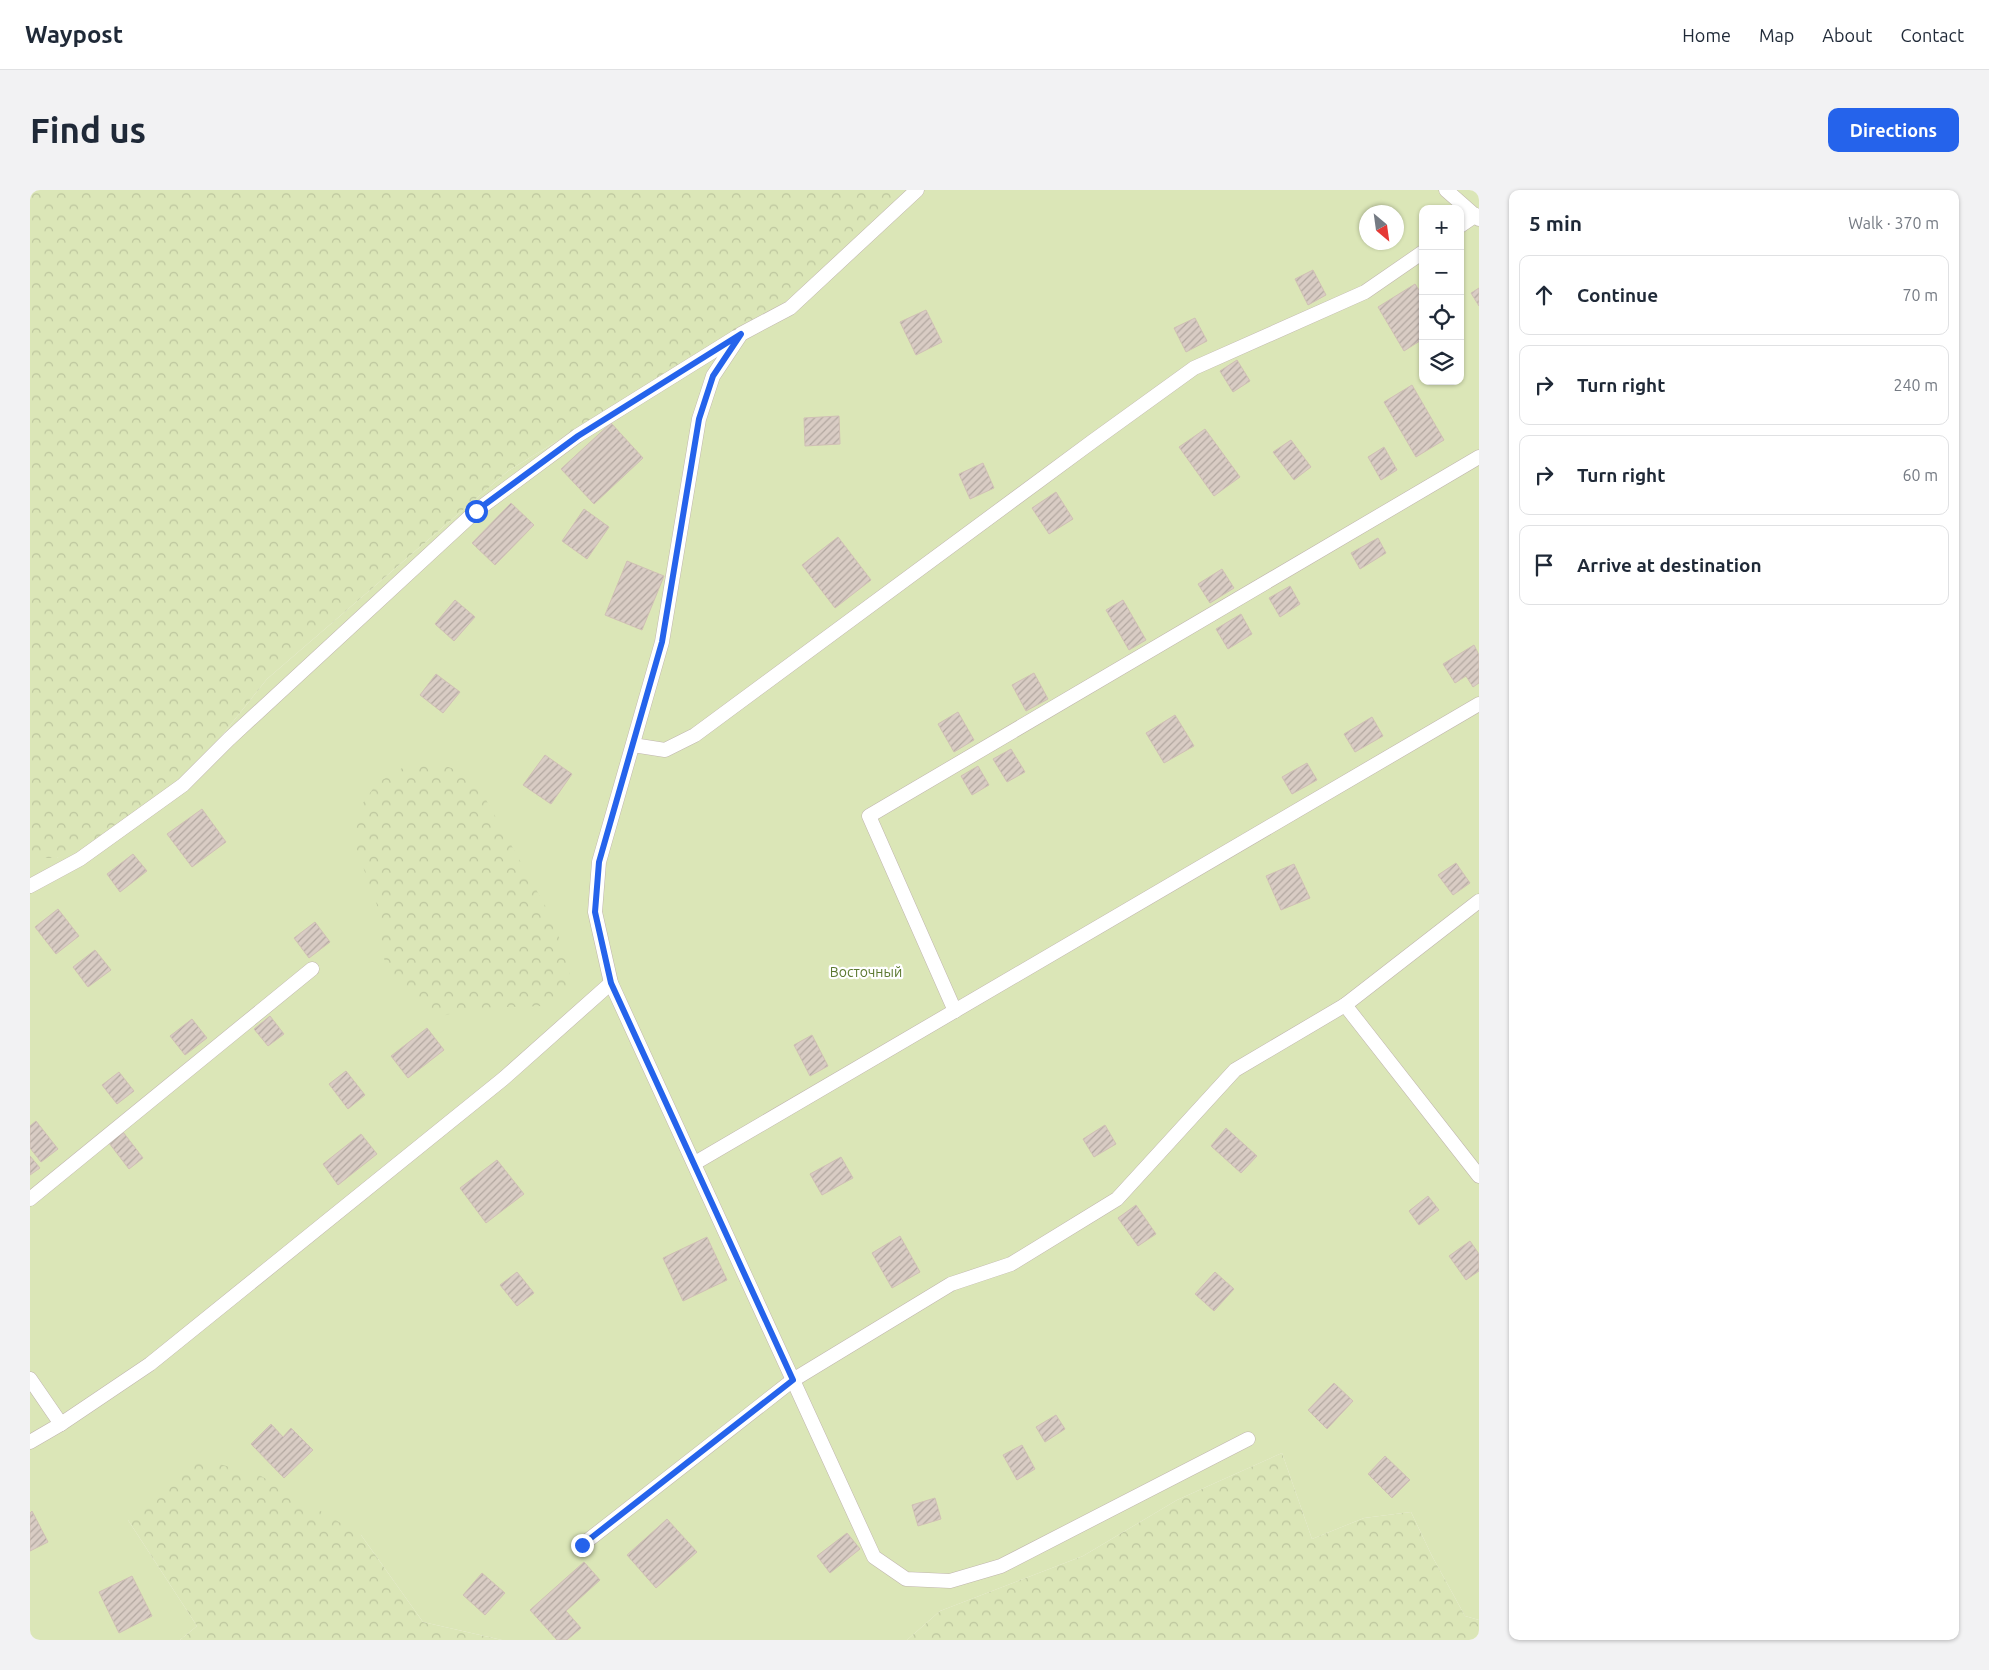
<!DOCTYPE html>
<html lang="en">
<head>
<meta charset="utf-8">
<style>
	body { margin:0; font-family:Ubuntu,sans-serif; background:#f2f2f3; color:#1f2937 }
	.controls { position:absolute; right:15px; top:15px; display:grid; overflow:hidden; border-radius:10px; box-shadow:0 1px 4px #0004 }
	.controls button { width:45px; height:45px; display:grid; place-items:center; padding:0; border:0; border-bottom:1px solid #e0e1e3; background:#fff; color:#1f2937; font:25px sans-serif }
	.compass { position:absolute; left:1329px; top:15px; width:45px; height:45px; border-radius:50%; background:#fff; box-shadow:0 1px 4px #0004; rotate:151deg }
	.stop { position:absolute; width:15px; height:15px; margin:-11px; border:4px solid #2563eb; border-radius:50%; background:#fff }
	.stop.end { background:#2563eb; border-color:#fff; box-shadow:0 1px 5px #0008 }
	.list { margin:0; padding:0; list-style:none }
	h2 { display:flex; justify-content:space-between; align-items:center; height:65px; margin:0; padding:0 20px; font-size:21px }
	h2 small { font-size:16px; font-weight:400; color:#747a83 }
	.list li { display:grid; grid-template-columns:32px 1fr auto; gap:15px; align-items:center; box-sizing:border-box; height:80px; margin:0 10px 10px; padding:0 10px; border:1px solid #e0e1e3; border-radius:10px }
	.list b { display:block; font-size:19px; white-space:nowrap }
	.list em { font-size:16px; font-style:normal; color:#747a83 }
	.icon { flex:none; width:28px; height:28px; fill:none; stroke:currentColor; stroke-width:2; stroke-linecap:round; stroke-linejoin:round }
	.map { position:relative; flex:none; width:1449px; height:1450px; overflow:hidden; border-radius:10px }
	header { display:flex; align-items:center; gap:30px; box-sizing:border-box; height:70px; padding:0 25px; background:#fff; border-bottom:1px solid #e0e1e3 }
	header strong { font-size:24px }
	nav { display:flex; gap:28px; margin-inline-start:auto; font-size:18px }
	.intro { display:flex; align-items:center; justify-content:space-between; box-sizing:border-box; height:120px; padding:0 30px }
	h1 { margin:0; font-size:35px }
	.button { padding:12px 22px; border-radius:10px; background:#2563eb; color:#fff; font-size:18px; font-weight:700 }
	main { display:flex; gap:30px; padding:0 30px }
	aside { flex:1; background:#fff; border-radius:10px; box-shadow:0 1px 4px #0004 }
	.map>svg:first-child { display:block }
	.green { fill:#dbe6b7; fill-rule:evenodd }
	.forest { fill:url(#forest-crowns) }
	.building { fill:url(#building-hatch); stroke:#d0c0b5 }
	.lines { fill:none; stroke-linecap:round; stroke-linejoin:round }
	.lane-casing { stroke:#c0b6ae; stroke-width:15 }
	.lane { stroke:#fff; stroke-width:14 }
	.route { stroke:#2563eb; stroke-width:6 }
	.labels { text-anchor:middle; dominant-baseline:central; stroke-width:4.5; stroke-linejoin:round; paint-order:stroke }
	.park-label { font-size:14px; fill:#5b782f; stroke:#fff }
</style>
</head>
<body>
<header>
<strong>Waypost</strong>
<nav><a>Home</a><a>Map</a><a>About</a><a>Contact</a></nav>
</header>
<div class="intro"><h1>Find us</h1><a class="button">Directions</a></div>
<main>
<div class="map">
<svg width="1449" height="1450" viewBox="0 0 1449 1450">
	<defs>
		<pattern id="forest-crowns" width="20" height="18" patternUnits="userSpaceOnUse" patternTransform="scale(1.25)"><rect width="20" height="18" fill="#dbe6b7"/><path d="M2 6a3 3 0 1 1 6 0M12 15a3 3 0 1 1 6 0" fill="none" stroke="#bdc69e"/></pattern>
		<pattern id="building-hatch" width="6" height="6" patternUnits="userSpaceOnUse" patternTransform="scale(1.25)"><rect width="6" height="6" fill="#d9ccc4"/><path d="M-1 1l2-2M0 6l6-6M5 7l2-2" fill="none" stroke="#b2a7a0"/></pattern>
	</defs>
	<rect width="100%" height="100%" fill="#f5f0ec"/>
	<path class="green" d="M879,0H1449V1430L1435,1426L1402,1366L1381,1322L1334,1328L1282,1349L1252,1263L1147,1310L1053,1366L910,1421L877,1450H472L393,1432L331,1345L98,1330L167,1436L150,1450H0V668H27L186,553L237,489L478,281L774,101ZM1393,19H1430V191H1393ZM1336,22H1366V52H1336Z"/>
	<g class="forest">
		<polygon points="0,0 879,0 774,101 478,281 237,489 186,553 149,591 75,645 27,668 0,668"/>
		<polygon points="407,573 424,579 450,599 517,719 537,766 541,797 532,811 515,816 443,818 412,826 396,821 370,797 353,767 348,718 324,652 328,620 347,593 374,577"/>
		<polygon points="1252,1263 1282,1349 1334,1328 1381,1322 1402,1366 1435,1426 1449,1430 1449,1450 877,1450 910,1421 1053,1366 1147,1310"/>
		<polygon points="172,1269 231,1286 331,1345 393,1432 472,1450 150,1450 167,1436 98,1330 123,1302"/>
	</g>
	<g class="building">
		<polygon points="1283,80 1296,105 1278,115 1265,89"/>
		<polygon points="1385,94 1393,106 1393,149 1374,161 1348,117"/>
		<polygon points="1449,98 1449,116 1441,103"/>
		<polygon points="896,120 912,152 886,165 870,132"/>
		<polygon points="1165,128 1177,151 1156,162 1144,138"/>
		<polygon points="1207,170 1220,191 1203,202 1190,181"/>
		<polygon points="1382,195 1414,250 1386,267 1354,212"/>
		<polygon points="809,226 810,254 775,256 774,228"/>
		<polygon points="581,233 613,268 564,314 531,279"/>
		<polygon points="1175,239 1210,287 1184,306 1149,257"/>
		<polygon points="1261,250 1281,277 1264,290 1243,262"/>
		<polygon points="1354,257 1367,280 1351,290 1338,267"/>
		<polygon points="953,273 964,298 940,309 929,284"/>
		<polygon points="1026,302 1043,329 1019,344 1002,318"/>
		<polygon points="481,313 504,335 465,375 442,353"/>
		<polygon points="554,319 579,337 557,369 532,351"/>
		<polygon points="808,347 841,390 805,418 772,375"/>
		<polygon points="1348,348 1356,363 1330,379 1321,363"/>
		<polygon points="597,371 634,386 612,440 575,425"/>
		<polygon points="1192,379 1204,398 1180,413 1168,394"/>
		<polygon points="1260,396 1270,414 1250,427 1239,408"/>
		<polygon points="425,410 445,427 424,451 405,434"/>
		<polygon points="1093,410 1116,450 1099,460 1076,420"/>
		<polygon points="1211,424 1222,444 1198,459 1186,439"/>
		<polygon points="1444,455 1449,465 1449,493 1443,497 1436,486 1425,493 1413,474"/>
		<polygon points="1004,483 1018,509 996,521 982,495"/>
		<polygon points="406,484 430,502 413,523 390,505"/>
		<polygon points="928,522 944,550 924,562 908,534"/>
		<polygon points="1145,525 1164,556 1134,573 1116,543"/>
		<polygon points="1342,527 1353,546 1325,562 1314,544"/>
		<polygon points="981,559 995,582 977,592 963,569"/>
		<polygon points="515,565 542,584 521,614 493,595"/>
		<polygon points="1277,573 1287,590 1262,604 1252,587"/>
		<polygon points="948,576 959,595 942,605 931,586"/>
		<polygon points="172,619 196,652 162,677 137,644"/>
		<polygon points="103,664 117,681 90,702 77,684"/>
		<polygon points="1426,673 1440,693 1423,705 1408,685"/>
		<polygon points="1264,674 1280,708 1251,720 1236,686"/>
		<polygon points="28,719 49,746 26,764 5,737"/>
		<polygon points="285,732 300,752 279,768 264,748"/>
		<polygon points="65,760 81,780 58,797 43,777"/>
		<polygon points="240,826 254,844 238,856 224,839"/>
		<polygon points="162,829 177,848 155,865 140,846"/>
		<polygon points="397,838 414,860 378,888 361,866"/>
		<polygon points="782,845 798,876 780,886 764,855"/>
		<polygon points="316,881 335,905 318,919 299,894"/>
		<polygon points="89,882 104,901 87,914 72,895"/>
		<polygon points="6,931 28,959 11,972 0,958 0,936"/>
		<polygon points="1075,935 1086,954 1064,967 1053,949"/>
		<polygon points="1196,938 1227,966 1211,983 1181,956"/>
		<polygon points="93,942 113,968 99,979 79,953"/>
		<polygon points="331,944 347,964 308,995 293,974"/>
		<polygon points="0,966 10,978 0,985"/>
		<polygon points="811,967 823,988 792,1005 780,984"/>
		<polygon points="467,970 494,1004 456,1033 430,998"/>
		<polygon points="1398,1006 1409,1020 1389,1035 1379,1021"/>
		<polygon points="1106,1015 1126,1044 1108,1056 1088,1028"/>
		<polygon points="870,1046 890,1082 862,1098 842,1063"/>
		<polygon points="677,1047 697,1090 653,1111 633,1068"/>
		<polygon points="1440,1051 1449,1064 1449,1081 1436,1090 1419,1066"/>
		<polygon points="487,1082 504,1103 487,1116 470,1095"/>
		<polygon points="1185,1082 1204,1099 1184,1121 1165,1104"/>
		<polygon points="1304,1193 1323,1211 1297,1239 1278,1220"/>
		<polygon points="1026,1225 1035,1239 1015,1252 1006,1237"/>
		<polygon points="241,1234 253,1247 261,1238 283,1260 254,1288 221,1254"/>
		<polygon points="992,1255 1005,1279 987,1290 973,1265"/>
		<polygon points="1355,1266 1380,1290 1362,1308 1338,1284"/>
		<polygon points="905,1308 911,1329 888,1336 882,1315"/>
		<polygon points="2,1321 18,1352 0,1361 0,1323"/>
		<polygon points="637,1329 667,1362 626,1398 597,1365"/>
		<polygon points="817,1343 830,1359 800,1383 787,1366"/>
		<polygon points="554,1372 570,1390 536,1421 551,1438 537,1450 527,1450 500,1420"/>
		<polygon points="452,1383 475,1403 455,1425 433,1405"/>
		<polygon points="102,1386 122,1426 89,1443 69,1402"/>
	</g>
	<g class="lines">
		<g class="lane-casing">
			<g id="lane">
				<polyline points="887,0 760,118 711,144 683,186 669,229 632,452 569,672 565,722 581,793 844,1367 876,1389 920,1391 971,1376 1218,1249"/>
				<polyline points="1416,0 1449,29"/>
				<polyline points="1430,36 1446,25"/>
				<polyline points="603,555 635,560 665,545 1063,251 1164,178 1335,102 1393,62"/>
				<polyline points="0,696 50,669 153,595 199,549 446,321 547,246 706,147"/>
				<polyline points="1315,815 1449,986"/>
				<polyline points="925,821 839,626 1449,267"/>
				<polyline points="665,973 1449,514"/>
				<polyline points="0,1009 282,779"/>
				<polyline points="0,1189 31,1234"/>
				<polyline points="0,1252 31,1234 120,1174 473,889 581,793"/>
				<polyline points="552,1355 763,1190 921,1094 981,1074 1087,1009 1205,880 1315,815 1449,711"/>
			</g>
		</g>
		<use href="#lane" class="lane"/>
	</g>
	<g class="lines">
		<polyline class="route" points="446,321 548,246 711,144 683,186 669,229 632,452 569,672 565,722 581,793 763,1190 552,1355"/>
	</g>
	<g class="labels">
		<g class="park-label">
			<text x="836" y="782">Восточный</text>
		</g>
	</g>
</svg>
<div class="controls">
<button>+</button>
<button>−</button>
<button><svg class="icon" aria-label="locate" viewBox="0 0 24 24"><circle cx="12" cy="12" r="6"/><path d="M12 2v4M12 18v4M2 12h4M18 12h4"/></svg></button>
<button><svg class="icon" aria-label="layers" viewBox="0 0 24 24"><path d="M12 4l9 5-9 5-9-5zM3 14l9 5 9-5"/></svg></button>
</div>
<svg class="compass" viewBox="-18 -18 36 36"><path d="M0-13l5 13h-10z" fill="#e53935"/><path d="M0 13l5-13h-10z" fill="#747a83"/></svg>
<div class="stop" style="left:446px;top:321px"></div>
<div class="stop end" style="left:552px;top:1355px"></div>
</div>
<aside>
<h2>5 min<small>Walk · 370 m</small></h2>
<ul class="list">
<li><svg class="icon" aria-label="ahead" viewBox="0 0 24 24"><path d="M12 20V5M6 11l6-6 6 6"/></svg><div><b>Continue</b></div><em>70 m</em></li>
<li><svg class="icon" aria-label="right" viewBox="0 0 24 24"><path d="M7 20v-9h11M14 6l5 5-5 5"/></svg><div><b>Turn right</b></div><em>240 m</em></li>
<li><svg class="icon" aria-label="right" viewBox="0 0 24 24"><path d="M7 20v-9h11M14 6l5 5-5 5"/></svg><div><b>Turn right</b></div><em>60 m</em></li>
<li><svg class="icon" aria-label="arrive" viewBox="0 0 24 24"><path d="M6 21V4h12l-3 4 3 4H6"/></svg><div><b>Arrive at destination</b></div></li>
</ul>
</aside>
</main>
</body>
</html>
